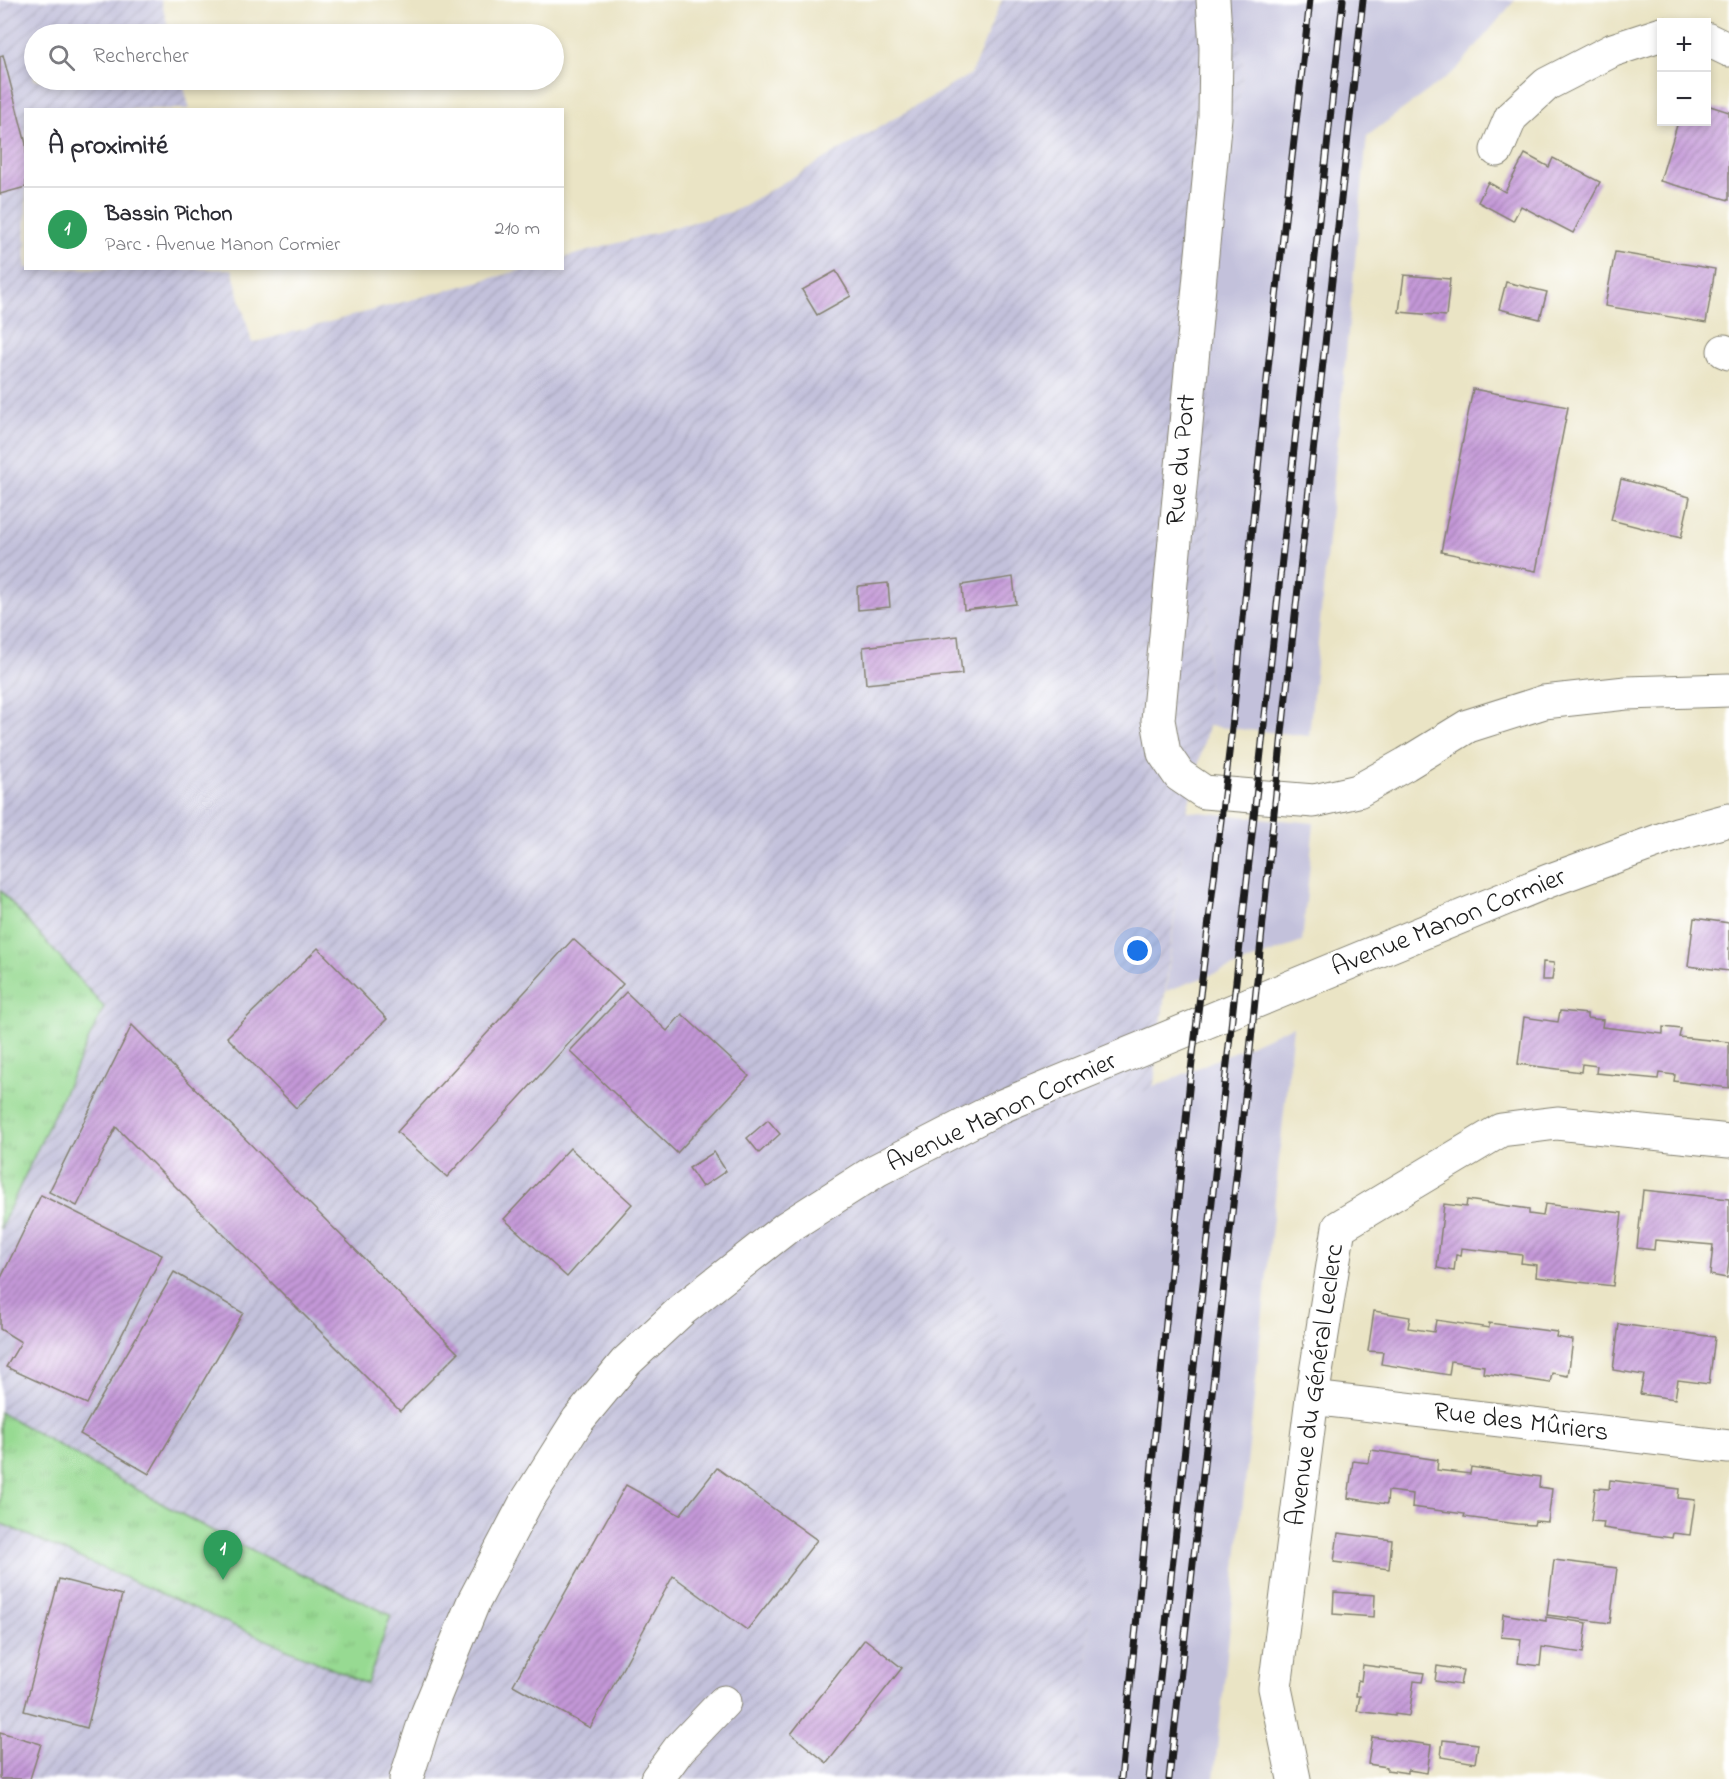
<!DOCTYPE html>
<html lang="fr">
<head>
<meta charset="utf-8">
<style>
	body { margin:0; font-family:"Indie Flower",sans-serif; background:#f7f7f7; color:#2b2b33 }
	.controls { position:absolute; right:18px; top:18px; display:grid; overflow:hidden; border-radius:0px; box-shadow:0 3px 9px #0003 }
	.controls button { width:54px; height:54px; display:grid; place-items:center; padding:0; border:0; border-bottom:2px solid #e1e1e2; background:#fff; color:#2b2b33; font:30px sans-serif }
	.you { position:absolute; left:1138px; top:951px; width:21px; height:21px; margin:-15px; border:4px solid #fff; border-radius:50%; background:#1a73e8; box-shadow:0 0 0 9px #1a73e833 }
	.badge { display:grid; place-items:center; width:39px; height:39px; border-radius:50%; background:#0b8043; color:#fff; font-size:20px; font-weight:700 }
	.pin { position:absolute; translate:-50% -50px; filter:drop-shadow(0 2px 3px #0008) }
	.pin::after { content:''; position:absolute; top:32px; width:21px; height:18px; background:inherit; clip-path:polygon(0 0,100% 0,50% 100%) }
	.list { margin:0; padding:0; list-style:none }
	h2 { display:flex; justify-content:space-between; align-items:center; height:78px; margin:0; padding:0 24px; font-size:26px }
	h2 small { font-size:20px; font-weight:400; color:#7c7c81 }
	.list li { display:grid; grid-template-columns:39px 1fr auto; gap:18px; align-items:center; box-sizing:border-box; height:84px; padding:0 24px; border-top:2px solid #e1e1e2 }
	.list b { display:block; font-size:22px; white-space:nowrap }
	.list p { margin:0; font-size:20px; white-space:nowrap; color:#7c7c81 }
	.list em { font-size:20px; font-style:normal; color:#7c7c81 }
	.icon { flex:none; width:33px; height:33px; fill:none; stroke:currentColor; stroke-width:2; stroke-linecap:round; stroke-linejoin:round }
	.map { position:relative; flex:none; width:1729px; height:1779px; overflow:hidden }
	.search { position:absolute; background:#fff; box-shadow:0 3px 9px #0003; left:24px; top:24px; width:540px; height:66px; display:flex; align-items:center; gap:15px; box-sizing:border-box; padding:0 21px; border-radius:33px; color:#7c7c81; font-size:22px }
	.panel { position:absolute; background:#fff; box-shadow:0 3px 9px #0003; left:24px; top:108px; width:540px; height:162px; border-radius:0px }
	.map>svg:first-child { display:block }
	.industrial { fill:url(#industrial-furrows) }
	.railway { fill:#c3c1db }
	.park { fill:url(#park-tufts); stroke:#5a7b57; stroke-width:1.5 }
	.building { fill:url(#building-hatch) }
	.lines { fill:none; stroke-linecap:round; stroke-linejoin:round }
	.minor-casing { stroke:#838070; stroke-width:35 }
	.minor { stroke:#fff; stroke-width:33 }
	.rail-casing { stroke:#1c1c1c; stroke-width:7 }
	.rail { stroke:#fff; stroke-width:4.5; stroke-dasharray:14; stroke-linecap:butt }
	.labels { text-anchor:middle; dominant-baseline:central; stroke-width:6; stroke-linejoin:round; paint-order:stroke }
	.street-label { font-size:27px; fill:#1c1c1c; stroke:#fff }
</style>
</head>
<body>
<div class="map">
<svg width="1729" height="1779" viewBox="0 0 1729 1779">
	<defs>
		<pattern id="industrial-furrows" width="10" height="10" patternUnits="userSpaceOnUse" patternTransform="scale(1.5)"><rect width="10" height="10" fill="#c3c1db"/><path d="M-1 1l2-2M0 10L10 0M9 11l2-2" fill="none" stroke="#a7a5bb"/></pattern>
		<pattern id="park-tufts" width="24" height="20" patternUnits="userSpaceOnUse" patternTransform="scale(1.5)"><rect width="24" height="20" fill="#97da92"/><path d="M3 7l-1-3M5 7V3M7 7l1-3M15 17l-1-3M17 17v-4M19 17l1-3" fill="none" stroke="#82ba7d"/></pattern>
		<pattern id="building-hatch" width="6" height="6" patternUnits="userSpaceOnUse" patternTransform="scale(1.5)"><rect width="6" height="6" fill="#c498d8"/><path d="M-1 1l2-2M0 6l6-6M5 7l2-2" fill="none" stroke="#9e7bae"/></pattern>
	</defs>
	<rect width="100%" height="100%" fill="#fff"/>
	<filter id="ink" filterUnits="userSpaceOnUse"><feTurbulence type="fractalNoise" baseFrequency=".0167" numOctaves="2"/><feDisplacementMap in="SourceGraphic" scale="12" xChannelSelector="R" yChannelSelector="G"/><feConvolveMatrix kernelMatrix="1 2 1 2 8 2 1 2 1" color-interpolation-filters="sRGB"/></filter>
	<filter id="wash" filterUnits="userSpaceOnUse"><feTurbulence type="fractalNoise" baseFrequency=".008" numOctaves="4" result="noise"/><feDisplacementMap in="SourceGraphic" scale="24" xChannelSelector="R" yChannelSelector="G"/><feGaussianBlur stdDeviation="1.35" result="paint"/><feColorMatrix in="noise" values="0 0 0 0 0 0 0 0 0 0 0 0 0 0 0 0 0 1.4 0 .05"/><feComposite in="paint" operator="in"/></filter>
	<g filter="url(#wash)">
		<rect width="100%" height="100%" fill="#eae4c5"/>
		<polygon class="industrial" points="0,0 161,0 170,34 34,34 34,80 182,80 190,109 26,110 26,268 232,269 252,343 525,269 562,268 563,258 734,211 971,74 1002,0 1232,0 1244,65 1230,168 1211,277 1208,726 1187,811 1092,1596 1078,1779 0,1779"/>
		<g class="railway">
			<polygon points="1232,0 1515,0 1456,70 1367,136 1309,736 1208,726 1211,277 1230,168 1244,65"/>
			<polygon points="1187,811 1314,823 1302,942 1166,991"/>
			<polygon points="1293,1026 1214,1779 1078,1779 1092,1596 1044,1427 991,1301 925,1195 976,1165"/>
		</g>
		<g class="park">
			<polygon points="0,890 104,1007 0,1229"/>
			<polygon points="0,1412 168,1507 239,1545 391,1615 367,1684 0,1523"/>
		</g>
		<g id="blocks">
			<g class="building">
				<polygon points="3,55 26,144 26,187 0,194 0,56"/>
				<polygon points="1707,105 1729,112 1729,200 1660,181 1678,122 1707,122"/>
				<polygon points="1525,154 1549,167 1553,158 1600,182 1573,233 1521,206 1513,221 1478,202 1488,182 1505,192"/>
				<polygon points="1615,252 1715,269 1706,323 1605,306"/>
				<polygon points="836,271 851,296 817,315 802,290"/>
				<polygon points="1404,275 1450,279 1446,316 1399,312"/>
				<polygon points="1506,282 1547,292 1540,319 1499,309"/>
				<polygon points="1473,389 1568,407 1536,571 1441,552"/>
				<polygon points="1621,479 1690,497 1681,538 1611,520"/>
				<polygon points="1013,577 1016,604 964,610 962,585"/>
				<polygon points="888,583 890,607 858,610 857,588 859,586"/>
				<polygon points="958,636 962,674 866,684 863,647"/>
				<polygon points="1694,918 1729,923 1729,971 1688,966"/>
				<polygon points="573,939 623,984 447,1177 397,1132"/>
				<polygon points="318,948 387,1019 296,1108 227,1037"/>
				<polygon points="1543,962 1554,963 1552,980 1542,980"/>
				<polygon points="626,992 667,1031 682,1014 749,1076 677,1153 570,1051"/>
				<polygon points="1560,1011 1587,1014 1587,1018 1603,1020 1602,1027 1663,1034 1663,1027 1681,1029 1679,1037 1729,1042 1729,1088 1674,1081 1675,1075 1659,1073 1658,1079 1596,1073 1597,1066 1582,1064 1581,1072 1518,1064 1524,1017 1558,1022"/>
				<polygon points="132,1025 458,1353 400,1411 116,1127 77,1206 49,1192"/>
				<polygon points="768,1120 780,1134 759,1153 747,1138"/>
				<polygon points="570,1148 632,1204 567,1277 504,1219"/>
				<polygon points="714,1152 726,1171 702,1187 689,1168"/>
				<polygon points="1643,1190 1729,1199 1729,1262 1727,1278 1710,1275 1713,1245 1655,1240 1654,1250 1637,1248"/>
				<polygon points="41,1195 162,1255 87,1404 6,1367 21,1342 0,1329 0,1280"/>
				<polygon points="1467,1200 1529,1209 1529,1214 1543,1216 1545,1204 1622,1213 1613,1286 1536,1277 1537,1265 1521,1263 1522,1255 1462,1248 1461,1256 1456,1255 1454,1271 1437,1268 1444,1204 1466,1207"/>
				<polygon points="174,1272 243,1313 149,1474 80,1434"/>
				<polygon points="1374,1311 1410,1317 1408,1328 1434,1332 1436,1320 1489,1328 1489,1323 1557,1332 1556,1337 1573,1340 1568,1376 1552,1373 1550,1383 1483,1373 1484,1366 1451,1361 1449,1375 1381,1364 1383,1352 1368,1351"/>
				<polygon points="1619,1324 1715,1337 1709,1384 1678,1380 1675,1399 1640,1394 1644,1375 1613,1370"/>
				<polygon points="1371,1450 1438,1460 1437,1470 1470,1474 1471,1467 1540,1477 1539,1487 1552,1489 1548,1522 1535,1521 1534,1525 1517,1524 1464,1517 1465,1514 1412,1507 1413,1494 1388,1491 1387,1504 1348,1498 1353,1461 1369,1463"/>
				<polygon points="717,1468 817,1540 747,1630 673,1576 590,1728 513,1685 626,1485 680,1515"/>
				<polygon points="1610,1480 1679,1489 1678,1498 1695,1500 1690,1535 1673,1533 1672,1538 1650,1535 1603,1528 1604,1522 1591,1521 1595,1488 1609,1489"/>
				<polygon points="1338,1533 1392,1540 1389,1569 1334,1562"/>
				<polygon points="1554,1560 1617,1568 1610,1623 1547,1615"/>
				<polygon points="59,1579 122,1595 87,1728 24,1711"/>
				<polygon points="1334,1592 1375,1595 1374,1617 1333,1614"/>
				<polygon points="1503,1614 1546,1621 1546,1617 1587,1623 1583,1653 1542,1647 1540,1666 1518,1663 1521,1639 1501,1637"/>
				<polygon points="865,1639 902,1668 827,1763 791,1734"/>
				<polygon points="1363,1665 1424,1673 1422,1682 1414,1681 1409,1716 1395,1714 1395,1716 1357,1711 1360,1696 1356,1696 1358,1680 1361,1681"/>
				<polygon points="1437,1666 1463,1670 1460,1685 1435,1681"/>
				<polygon points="0,1732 41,1744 30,1779 0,1779"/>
				<polygon points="1372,1737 1431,1745 1427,1773 1408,1770 1408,1773 1387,1770 1387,1767 1368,1764"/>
				<polygon points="1443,1740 1478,1744 1475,1763 1441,1757"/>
			</g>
		</g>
	</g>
	<g filter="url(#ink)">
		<use href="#blocks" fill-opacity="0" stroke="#838070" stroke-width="1.5"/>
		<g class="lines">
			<g class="minor-casing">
				<g id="minor">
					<polyline points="1213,0 1216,47 1215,117 1158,720 1164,753 1179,775 1204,792 1314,801 1358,791 1406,764 1468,726 1544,702 1626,693 1729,690"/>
					<polyline points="1706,39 1729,50"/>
					<polyline points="1497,150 1511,117 1547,84 1613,50 1662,34"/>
					<polyline points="1724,351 1729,353"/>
					<polyline points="1312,1398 1729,1447"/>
					<polyline points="406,1779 426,1717 473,1603 525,1504 578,1420 626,1362 683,1309 786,1228 877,1170 1002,1106 1548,881 1677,834 1729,820"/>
					<polyline points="657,1779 679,1749 724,1702"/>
					<polyline points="1294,1779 1275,1688 1312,1398 1339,1227 1501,1130 1557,1123 1729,1141"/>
				</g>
			</g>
			<use href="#minor" class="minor"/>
			<g class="rail-casing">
				<g id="rail">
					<polyline points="1121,1779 1190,1079 1232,728 1269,359 1310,0"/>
					<polyline points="1149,1779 1343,0"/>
					<polyline points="1169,1779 1248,1070 1282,733 1363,0"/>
				</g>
			</g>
			<use href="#rail" class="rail"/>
		</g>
	</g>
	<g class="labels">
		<g class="street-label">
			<text transform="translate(1182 460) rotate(-85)">Rue du Port</text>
			<text transform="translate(1449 923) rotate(-22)">Avenue Manon Cormier</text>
			<text transform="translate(1002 1113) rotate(-25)">Avenue Manon Cormier</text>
			<text transform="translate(1316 1385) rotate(-82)">Avenue du Général Leclerc</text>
			<text transform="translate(1521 1423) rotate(7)">Rue des Mûriers</text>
		</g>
	</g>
</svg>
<div class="controls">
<button>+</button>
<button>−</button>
</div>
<div class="you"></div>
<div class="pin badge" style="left:223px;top:1580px;background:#2e9e5b">1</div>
<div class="search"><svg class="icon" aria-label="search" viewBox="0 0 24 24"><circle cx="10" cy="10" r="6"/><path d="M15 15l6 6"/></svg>Rechercher</div>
<section class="panel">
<h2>À proximité<small></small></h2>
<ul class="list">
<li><span class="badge" style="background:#2e9e5b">1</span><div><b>Bassin Pichon</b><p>Parc · Avenue Manon Cormier</p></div><em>210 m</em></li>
</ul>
</section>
</div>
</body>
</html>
